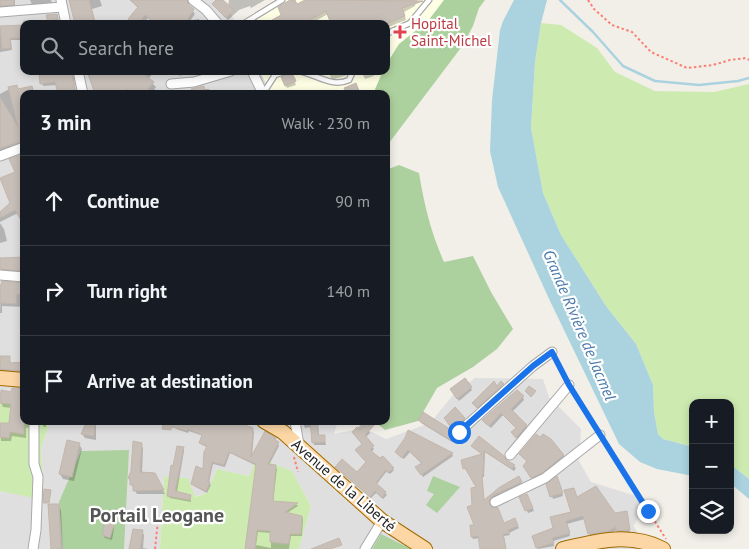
<!DOCTYPE html>
<html lang="en">
<head>
<meta charset="utf-8">
<style>
	body { margin:0; font-family:"PT Sans",sans-serif; background:#242831; color:#f1f3f6 }
	.controls { position:absolute; right:15px; bottom:15px; display:grid; overflow:hidden; border-radius:10px; box-shadow:0 2px 8px #0003 }
	.controls button { width:45px; height:45px; display:grid; place-items:center; padding:0; border:0; border-bottom:1px solid #363941; background:#171b24; color:#f1f3f6; font:25px sans-serif }
	.stop { position:absolute; width:15px; height:15px; margin:-11px; border:4px solid #1a73e8; border-radius:50%; background:#fff }
	.stop.end { background:#1a73e8; border-color:#fff; box-shadow:0 1px 5px #0008 }
	.list { margin:0; padding:0; list-style:none }
	h2 { display:flex; justify-content:space-between; align-items:center; height:65px; margin:0; padding:0 20px; font-size:21px }
	h2 small { font-size:16px; font-weight:400; color:#9ea1a6 }
	.list li { display:grid; grid-template-columns:32px 1fr auto; gap:15px; align-items:center; box-sizing:border-box; height:90px; padding:0 20px; border-top:1px solid #363941 }
	.list b { display:block; font-size:19px; white-space:nowrap }
	.list em { font-size:16px; font-style:normal; color:#9ea1a6 }
	.icon { flex:none; width:28px; height:28px; fill:none; stroke:currentColor; stroke-width:2; stroke-linecap:round; stroke-linejoin:round }
	.map { position:relative; flex:none; width:749px; height:549px; overflow:hidden }
	.search { position:absolute; background:#171b24; box-shadow:0 2px 8px #0003; left:20px; top:20px; width:370px; height:55px; display:flex; align-items:center; gap:12px; box-sizing:border-box; padding:0 18px; border-radius:10px; color:#9ea1a6; font-size:19px }
	.panel { position:absolute; background:#171b24; box-shadow:0 2px 8px #0003; left:20px; top:90px; width:370px; height:335px; border-radius:10px }
	.map>svg:first-child { display:block }
	.residential { fill:#e0dfdf }
	.education { fill:#ffffe5 }
	.grass { fill:#cdebb0 }
	.forest { fill:#add19e }
	.water { fill:#aad3df }
	.shadow { fill:#0003; fill-rule:evenodd }
	.lines { fill:none; stroke-linecap:round; stroke-linejoin:round }
	.stream { stroke:#aad3df; stroke-width:2.5 }
	.building { fill:#c7bfb8; stroke:#c4b6ab }
	.lane-casing { stroke:#a9a9a9; stroke-width:7 }
	.street-casing { stroke:#a9a9a9; stroke-width:11 }
	.primary-casing { stroke:#a06b00; stroke-width:16 }
	.path { stroke:#fa8072; stroke-width:2; stroke-dasharray:2.5 2.5; stroke-linecap:butt }
	.lane { stroke:#fff; stroke-width:4.5 }
	.street { stroke:#fff; stroke-width:9 }
	.primary { stroke:#fcd6a4; stroke-width:14 }
	.route { stroke:#1a73e8; stroke-width:6 }
	.health-dot { fill:#e0444e; stroke:#fff; stroke-width:2 }
	.labels { text-anchor:middle; dominant-baseline:central; stroke-width:4.5; stroke-linejoin:round; paint-order:stroke }
	.health-label { font-size:15px; fill:#be3a42; stroke:#fff; text-anchor:start }
	.street-label { font-size:15px; fill:#222; stroke:#fff }
	.water-label { font-size:16px; font-style:italic; fill:#4a7aab; stroke:#fff }
	.district-label { font-size:20px; font-weight:bold; fill:#555; stroke:#fff }
</style>
</head>
<body>
<div class="map">
<svg width="749" height="549" viewBox="0 0 749 549">
	<rect width="100%" height="100%" fill="#f2efe9"/>
	<g class="residential">
		<polygon points="0,0 224,0 236,24 24,24 24,71 260,71 271,94 24,94 24,394 0,396"/>
		<polygon points="475,378 543,379 549,397 581,429 579,461 591,482 646,499 635,524 633,525 645,546 653,549 299,549 311,506 292,471 257,457 249,476 217,469 207,493 194,497 164,477 160,549 0,549 0,491 44,499 41,449 50,421 338,421 334,434 364,428 386,439 430,423 453,395"/>
	</g>
	<g class="education">
		<polygon points="274,0 444,0 428,21 399,44 386,65 386,24 236,24"/>
		<polygon points="260,71 383,71 373,94 271,94"/>
	</g>
	<g class="grass">
		<polygon points="541,23 561,25 597,48 615,72 655,91 714,92 749,84 749,479 730,464 730,403 693,403 693,447 663,439 658,434 654,412 653,385 636,344 606,306 561,235 543,193 531,128 535,62"/>
		<polygon points="24,394 24,421 50,421 41,449 44,500 0,491 0,396"/>
		<polygon points="257,457 292,471 311,506 299,549 160,549 164,477 188,478 195,497 207,493 217,469 249,476"/>
	</g>
	<g class="forest">
		<polygon points="444,0 485,0 479,8 473,26 463,45 386,147 386,94 373,94 383,71 386,71 386,65 399,44 428,21"/>
		<path d="M399,165L419,173C424,204 431,233 444,262L473,256L491,292L513,329L497,349L473,367L437,388L418,421L385,430L374,421H386V170Z"/>
		<polygon points="129,450 124,549 63,549 59,502 81,451"/>
		<polygon points="433,476 460,487 437,513 426,505 434,494 427,491"/>
		<polygon points="381,534 411,549 372,549"/>
	</g>
	<g class="water">
		<polygon points="514,0 547,0 541,23 535,62 531,128 543,193 561,235 606,306 636,344 653,385 654,412 658,434 663,439 693,447 693,476 657,469 640,462 619,444 550,301 498,187 490,151 492,100 500,30 503,21"/>
		<polygon points="730,464 749,479 749,499 730,483"/>
	</g>
	<g class="shadow">
		<polygon points="0,0 15,0 15,7 0,9"/>
		<polygon points="30,0 51,0 52,3 32,5"/>
		<polygon points="70,0 100,0 102,6 92,9 96,24 76,24"/>
		<polygon points="131,0 189,0 189,6 195,14 188,24 154,24 148,18 143,24 132,24 129,20 138,8"/>
		<polygon points="217,0 222,0 228,6 229,0 265,0 251,8 250,6 239,10 228,20 215,7"/>
		<polygon points="293,0 297,6 307,0 311,3 319,0 417,0 415,6 404,12 406,20 386,28 386,24 328,14 310,24 276,24"/>
		<polygon points="57,15 59,22 50,24 49,21"/>
		<polygon points="199,19 200,24 194,24 193,20"/>
		<polygon points="24,20 30,24 24,24 24,40 11,40 12,50 0,52 0,27 21,26"/>
		<polygon points="49,71 73,71 76,94 59,94 57,85 43,86 42,83"/>
		<polygon points="95,71 155,71 148,79 156,87 152,94 90,94 90,92 95,91"/>
		<polygon points="176,71 189,71 180,76"/>
		<polygon points="328,71 355,71 351,74 332,80"/>
		<polygon points="360,71 377,71 377,72 373,73 374,76 365,79 361,71"/>
		<polygon points="293,77 296,85 287,88 282,78"/>
		<polygon points="32,87 34,94 24,94 24,142 21,143 22,145 0,151 0,94 9,89 18,90"/>
		<polygon points="203,87 205,89 209,89 212,94 192,94"/>
		<polygon points="16,172 18,213 0,222 0,214 12,204"/>
		<polygon points="0,223 4,229 7,241 0,243"/>
		<polygon points="21,250 24,250 24,273 3,271 1,269 21,259"/>
		<polygon points="1,286 24,286 24,307 2,306 2,313 0,313"/>
		<polygon points="0,357 9,357 11,364 24,363 24,373 0,373"/>
		<polygon points="503,385 504,387 479,410 476,406 497,388"/>
		<polygon points="471,388 472,390 459,401 453,392"/>
		<polygon points="20,390 22,394 24,421 32,421 30,427 26,428 26,438 12,436 11,441 1,441 0,429 10,424 12,408 3,407 1,403"/>
		<polygon points="523,397 524,400 512,412 528,428 518,440 514,435 517,429 503,415 491,428 485,423 483,420"/>
		<polygon points="464,419 466,422 455,432 447,421"/>
		<polygon points="419,420 452,432 455,439 452,442 421,423"/>
		<polygon points="41,421 46,421 46,427 44,427"/>
		<polygon points="88,421 96,421 96,440 85,438 82,434"/>
		<path d="M177,421H235L234,423L252,429L254,432L252,458L265,433L275,439L279,446L269,465L275,467L277,469L273,502L297,505L298,506L287,513L302,517L303,519L302,536H291L289,549H247L257,466L230,453L225,467L213,464L209,482L211,485L207,493L194,486L193,484L204,470L207,447L202,445L200,443L203,436L189,431L188,433L176,429L175,427ZM258,532L271,533V548L256,545Z"/>
		<polygon points="302,421 318,421 319,436 324,436 326,445 314,445 312,427 305,428"/>
		<polygon points="364,422 370,433 365,438 374,449 371,452 394,470 390,474 387,471 376,485 387,495 383,499 376,493 371,498 338,469 358,474 367,463 363,444 353,432"/>
		<polygon points="409,432 452,454 453,456 423,477 417,467 422,464 410,452 404,459 397,452"/>
		<polygon points="479,438 516,468 514,471 485,452 484,477 482,477 484,501 518,478 522,485 493,498 489,505 504,525 516,522 519,528 509,533 510,535 504,536 506,549 481,549 480,538 473,539 472,537 476,526 474,506 478,488 468,470 466,470 464,468 463,461 483,455 473,446"/>
		<polygon points="540,439 550,440 565,458 543,475 534,479 526,469 528,462 522,457"/>
		<polygon points="79,444 82,449 74,481 63,479 60,474"/>
		<polygon points="141,444 143,448 142,474 154,475 165,494 137,494 131,484 129,478"/>
		<polygon points="183,448 184,451 177,492 190,496 191,502 170,498 168,496 174,467"/>
		<polygon points="558,481 563,496 553,499 552,496"/>
		<polygon points="521,498 528,498 534,511 528,513"/>
		<polygon points="577,498 614,514 627,512 630,533 619,533 617,530 608,534 591,537 585,519 567,524 570,536 553,541 554,546 538,549 537,548 555,528 572,512"/>
		<polygon points="58,505 61,510 63,549 52,549"/>
		<polygon points="113,526 114,529 112,540 105,538 103,535"/>
		<polygon points="142,531 144,535 143,548 148,549 130,549"/>
	</g>
	<g class="lines">
		<polyline class="stream" points="560,0 593,32 623,66 655,81 699,85 738,81 749,78"/>
	</g>
	<g class="building">
		<polygon points="0,0 14,0 14,5 0,6"/>
		<polygon points="69,0 89,0 95,24 75,24"/>
		<polygon points="130,0 187,0 189,5 194,9 185,24 155,24 145,15 138,24 133,24 128,19 138,7"/>
		<polygon points="216,0 223,0 234,10 226,18 212,4"/>
		<polygon points="290,0 295,0 297,4 305,0 423,1 402,8 405,16 386,24 331,24 326,11 306,22 307,24 265,24 281,15 278,7"/>
		<polygon points="57,14 58,19 48,22 46,15"/>
		<polygon points="24,25 24,38 10,38 11,48 2,49 0,26"/>
		<polygon points="39,71 71,71 76,94 58,94 55,82 40,84"/>
		<polygon points="87,71 149,71 145,75 154,82 148,89 153,94 133,94 127,89 122,94 95,94"/>
		<polygon points="292,73 296,81 285,86 281,77"/>
		<polygon points="356,83 359,91 353,94 347,94 344,88"/>
		<polygon points="17,85 18,89 32,86 34,94 24,94 24,141 0,148 0,97 18,127 8,87"/>
		<polygon points="204,86 205,94 193,94 191,89"/>
		<polygon points="24,154 24,225 15,210 0,218 0,212 10,203 0,178 15,172 9,159"/>
		<polygon points="24,257 24,271 0,269 0,258"/>
		<polygon points="2,281 24,283 24,294 17,294 16,304 0,303 0,285 1,285"/>
		<polygon points="0,356 10,356 10,363 24,362 24,371 0,369"/>
		<polygon points="465,378 472,387 457,399 450,389"/>
		<polygon points="494,381 497,386 501,381 504,384 477,408 472,403"/>
		<polygon points="529,386 536,391 531,397 525,391"/>
		<polygon points="12,388 20,388 20,399 24,398 24,434 10,432 9,438 0,437 0,423 9,423 11,404 0,403 1,390 11,392"/>
		<polygon points="517,390 524,396 511,409 527,425 516,438 511,432 516,428 501,413 489,426 482,420"/>
		<polygon points="455,407 465,418 453,430 444,418"/>
		<polygon points="423,412 453,431 454,436 450,440 418,420"/>
		<polygon points="160,421 234,421 253,428 251,457 265,431 276,438 275,440 279,442 268,464 276,465 273,501 298,503 285,512 302,516 301,534 290,534 289,544 270,542 270,531 257,530 255,549 245,549 256,464 229,452 224,465 212,462 208,481 210,482 206,491 191,484 196,466 203,469 204,452 207,446 199,443 202,435 188,429 187,431 172,427 171,430 162,429 163,424 160,424"/>
		<polygon points="310,421 317,421 318,435 325,435 325,442 312,443"/>
		<polygon points="376,421 378,421 365,435 374,446 370,450 380,458 383,456 394,468 388,473 386,470 376,483 386,492 382,498 375,491 370,497 335,467 342,459 357,472 366,462 355,450 362,444 352,432 357,427 359,430"/>
		<polygon points="86,423 95,425 94,436 81,434"/>
		<polygon points="408,430 453,453 421,475 415,467 422,463 408,450 402,458 395,452 405,438"/>
		<polygon points="536,434 540,437 543,434 551,439 564,455 542,473 531,478 523,466 527,461 519,454"/>
		<polygon points="479,436 504,456 506,460 515,465 512,469 484,451 483,475 482,475 484,500 500,487 519,476 522,482 492,496 489,501 491,507 498,508 504,523 515,518 518,526 508,530 510,533 503,534 506,549 480,549 478,536 471,537 470,525 474,525 467,507 472,505 471,488 476,487 465,468 463,469 461,460 482,454 471,446"/>
		<polygon points="67,440 80,443 72,477 59,474"/>
		<polygon points="133,441 142,443 140,472 155,473 164,490 133,491 133,485 130,485 130,479 128,478 131,471"/>
		<polygon points="177,446 184,447 175,491 191,495 190,500 167,496 171,465 173,466"/>
		<polygon points="557,476 563,493 550,497 546,484"/>
		<polygon points="596,486 615,513 627,511 630,530 616,531 616,527 606,532 588,534 583,516 566,521 570,533 552,538 554,543 536,548 532,536 553,528 550,517 571,512 564,490 574,488 577,497"/>
		<polygon points="44,489 51,490 49,503 43,503"/>
		<polygon points="527,494 533,508 525,511 519,497"/>
		<polygon points="48,504 59,504 61,549 51,549"/>
		<polygon points="105,521 114,525 110,538 102,535"/>
		<polygon points="133,529 143,530 140,549 129,549"/>
		<polygon points="339,538 342,545 330,549 311,549"/>
	</g>
	<g class="lines">
		<g class="lane-casing">
			<g id="lane">
				<polyline points="243,24 282,0"/>
				<polyline points="386,34 410,23 429,0"/>
				<path d="M299,71C315,74 332,88 349,80L353,71"/>
				<polyline points="264,92 275,75 287,71"/>
			</g>
		</g>
		<g class="street-casing">
			<g id="street">
				<polyline points="61,0 66,24"/>
				<polyline points="193,0 206,10 218,24"/>
				<polyline points="0,12 62,7"/>
				<polyline points="78,71 83,94"/>
				<polyline points="252,71 263,94"/>
				<polyline points="171,84 194,82 231,71"/>
				<polyline points="0,156 24,147"/>
				<polyline points="0,275 24,277"/>
				<polyline points="295,421 299,446"/>
				<polyline points="459,432 533,366 552,352"/>
				<polyline points="510,455 569,385"/>
				<polyline points="495,502 545,478 600,435"/>
				<polyline points="33,549 36,530 38,477 34,464 34,421"/>
				<polyline points="365,549 382,521"/>
			</g>
		</g>
		<g class="primary-casing">
			<g id="primary">
				<polyline points="0,378 24,380"/>
				<polyline points="264,421 283,432 382,521 425,549"/>
				<path d="M563,549C597,541 630,532 663,549"/>
			</g>
		</g>
		<g class="path">
			<polyline points="588,0 594,9 612,25 632,32 651,52 687,68 713,65 730,60 746,58 749,60"/>
			<polyline points="556,360 565,378"/>
			<polyline points="574,393 595,427"/>
			<polyline points="604,441 666,539"/>
			<polyline points="294,457 298,472"/>
			<polyline points="155,549 158,520"/>
		</g>
		<use href="#lane" class="lane"/>
		<use href="#street" class="street"/>
		<use href="#primary" class="primary"/>
	</g>
	<g class="lines">
		<polyline class="route" points="459,432 533,366 552,352 569,385 648,511"/>
	</g>
	<path class="health-dot" d="M397.5 24.5h5v5h5v5h-5v5h-5v-5h-5v-5h5z"/>
	<g class="labels">
		<g class="health-label">
			<text x="411" y="23">Hopital<tspan x="411" dy="17">Saint-Michel</tspan></text>
		</g>
		<g class="street-label">
			<text transform="translate(344 485) rotate(41)">Avenue de la Liberté</text>
		</g>
		<g class="water-label">
			<text transform="translate(580 325) rotate(67)">Grande Rivière de Jacmel</text>
		</g>
		<g class="district-label">
			<text x="157" y="515">Portail Leogane</text>
		</g>
	</g>
</svg>
<div class="controls">
<button>+</button>
<button>−</button>
<button><svg class="icon" aria-label="layers" viewBox="0 0 24 24"><path d="M12 4l9 5-9 5-9-5zM3 14l9 5 9-5"/></svg></button>
</div>
<div class="stop" style="left:459px;top:432px"></div>
<div class="stop end" style="left:648px;top:511px"></div>
<div class="search"><svg class="icon" aria-label="search" viewBox="0 0 24 24"><circle cx="10" cy="10" r="6"/><path d="M15 15l6 6"/></svg>Search here</div>
<section class="panel">
<h2>3 min<small>Walk · 230 m</small></h2>
<ul class="list">
<li><svg class="icon" aria-label="ahead" viewBox="0 0 24 24"><path d="M12 20V5M6 11l6-6 6 6"/></svg><div><b>Continue</b></div><em>90 m</em></li>
<li><svg class="icon" aria-label="right" viewBox="0 0 24 24"><path d="M7 20v-9h11M14 6l5 5-5 5"/></svg><div><b>Turn right</b></div><em>140 m</em></li>
<li><svg class="icon" aria-label="arrive" viewBox="0 0 24 24"><path d="M6 21V4h12l-3 4 3 4H6"/></svg><div><b>Arrive at destination</b></div></li>
</ul>
</section>
</div>
</body>
</html>
